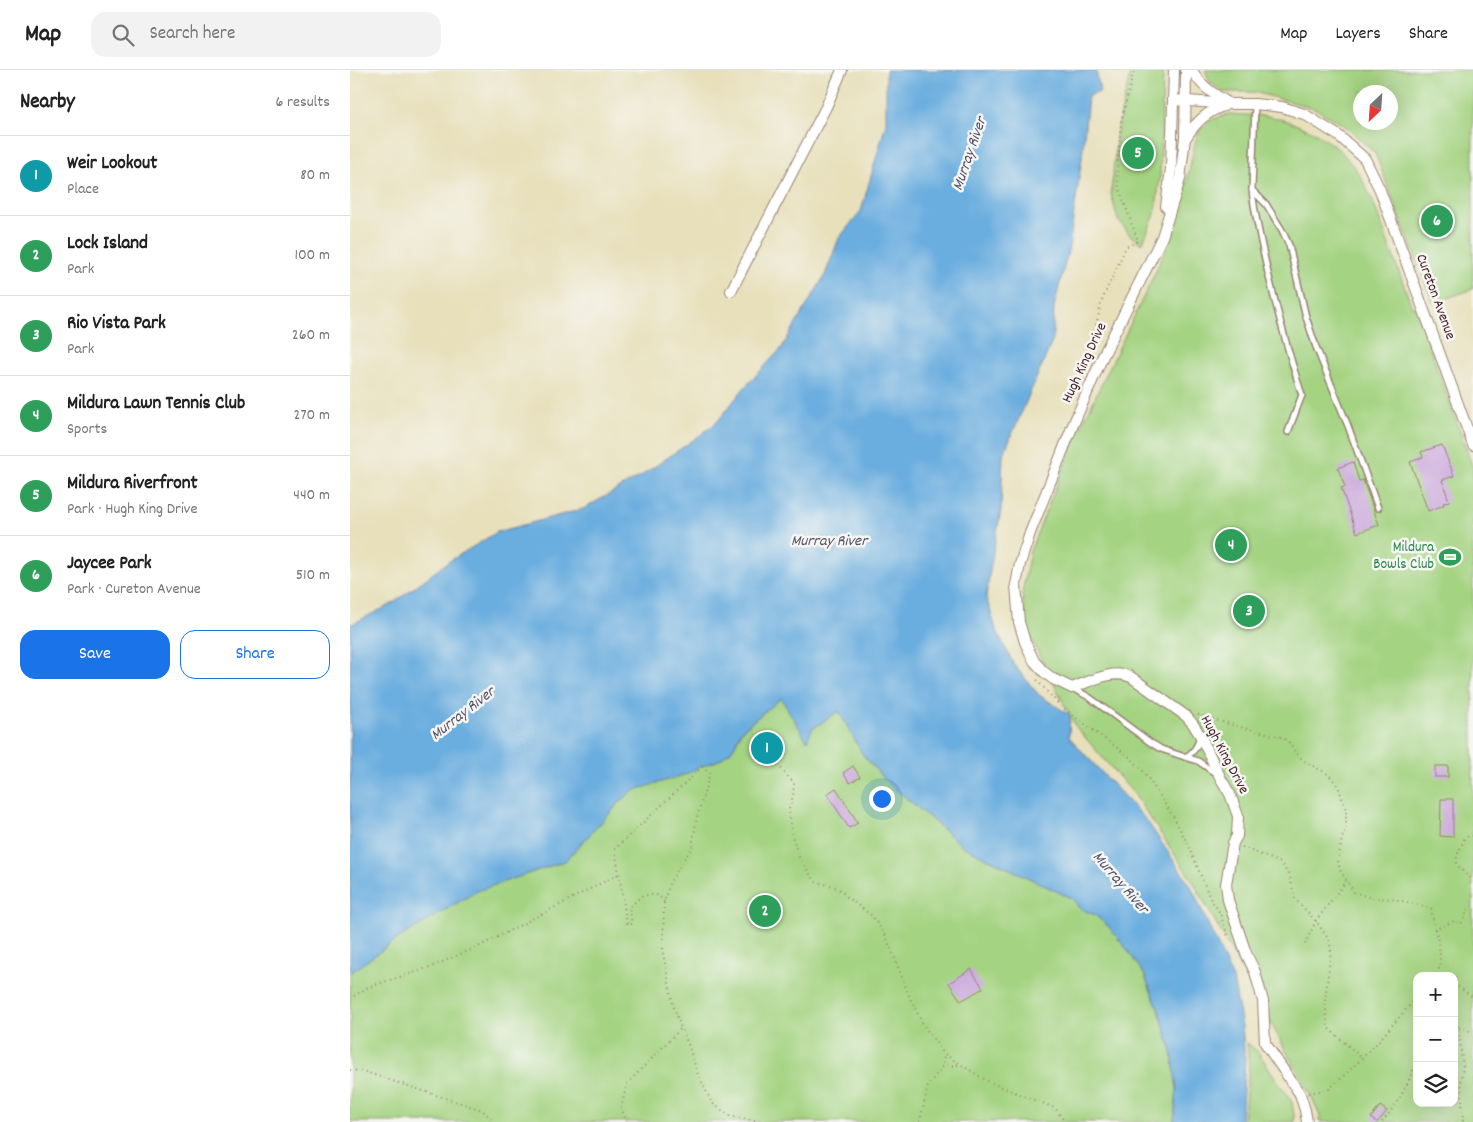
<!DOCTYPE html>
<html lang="en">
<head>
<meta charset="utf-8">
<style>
	body { margin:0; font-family:Dekko,sans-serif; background:#f2f2f2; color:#222 }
	.controls { position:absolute; right:15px; bottom:15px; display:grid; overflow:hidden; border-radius:10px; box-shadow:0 5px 20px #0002 }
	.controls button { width:45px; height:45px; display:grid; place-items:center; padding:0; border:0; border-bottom:1px solid #e0e0e0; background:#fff; color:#222; font:25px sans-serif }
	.compass { position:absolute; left:1003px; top:15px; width:45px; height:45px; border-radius:50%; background:#fff; box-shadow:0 5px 20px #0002; rotate:205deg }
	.you { position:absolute; left:531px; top:728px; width:18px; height:18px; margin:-12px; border:4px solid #fff; border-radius:50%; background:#1a73e8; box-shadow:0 0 0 8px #1a73e833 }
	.badge { display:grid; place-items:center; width:32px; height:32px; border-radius:50%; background:#1a73e8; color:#fff; font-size:16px; font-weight:700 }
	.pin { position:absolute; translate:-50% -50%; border:2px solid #fff; box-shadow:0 1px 5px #0006 }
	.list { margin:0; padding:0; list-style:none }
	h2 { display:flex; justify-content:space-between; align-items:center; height:65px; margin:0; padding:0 20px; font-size:21px }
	h2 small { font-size:16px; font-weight:400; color:#767676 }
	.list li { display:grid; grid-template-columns:32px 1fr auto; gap:15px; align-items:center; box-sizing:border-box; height:80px; padding:0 20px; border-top:1px solid #e0e0e0 }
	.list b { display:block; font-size:19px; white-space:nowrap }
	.list p { margin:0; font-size:16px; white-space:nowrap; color:#767676 }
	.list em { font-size:16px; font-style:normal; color:#767676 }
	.actions { display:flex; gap:10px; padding:15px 20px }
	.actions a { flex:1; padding:11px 0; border:1px solid #1a73e8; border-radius:15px; text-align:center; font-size:18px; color:#1a73e8 }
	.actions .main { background:#1a73e8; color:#fff }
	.icon { flex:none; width:28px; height:28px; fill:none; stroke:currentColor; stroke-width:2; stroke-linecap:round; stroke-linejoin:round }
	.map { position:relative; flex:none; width:1123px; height:1052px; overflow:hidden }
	header { display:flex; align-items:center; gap:30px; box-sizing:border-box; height:70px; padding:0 25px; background:#fff; border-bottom:1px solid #e0e0e0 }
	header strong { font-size:24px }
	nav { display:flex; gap:28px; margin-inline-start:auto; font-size:18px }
	.search { width:350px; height:45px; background:#f2f2f2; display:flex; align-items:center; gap:12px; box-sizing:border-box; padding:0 18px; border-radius:15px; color:#767676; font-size:19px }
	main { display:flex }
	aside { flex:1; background:#fff }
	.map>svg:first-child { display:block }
	.green { fill:#a4d381; stroke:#777956; fill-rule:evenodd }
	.water { fill:#6baddf; stroke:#5a6685 }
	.building { fill:#caa7dc }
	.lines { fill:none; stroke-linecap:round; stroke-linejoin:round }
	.service-casing { stroke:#998073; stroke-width:8 }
	.minor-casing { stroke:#998073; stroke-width:12 }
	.path { stroke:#998073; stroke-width:2; stroke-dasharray:1 4; stroke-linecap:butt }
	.service { stroke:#fff; stroke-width:5 }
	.minor { stroke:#fff; stroke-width:10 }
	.labels { text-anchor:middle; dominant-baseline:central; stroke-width:5; stroke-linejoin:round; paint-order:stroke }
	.street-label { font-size:15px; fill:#4a1f2b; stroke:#f6f6f2 }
	.leisure-label { font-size:15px; fill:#27864d; stroke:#f6f6f2; text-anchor:end }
	.water-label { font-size:16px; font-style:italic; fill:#56516a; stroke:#f6f6f2 }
</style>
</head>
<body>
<header>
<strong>Map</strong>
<div class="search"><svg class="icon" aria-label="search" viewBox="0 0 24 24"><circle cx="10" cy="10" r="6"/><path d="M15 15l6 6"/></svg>Search here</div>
<nav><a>Map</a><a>Layers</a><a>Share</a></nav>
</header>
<main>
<aside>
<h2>Nearby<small>6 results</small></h2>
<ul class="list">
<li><span class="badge" style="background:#0f9aa8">1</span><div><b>Weir Lookout</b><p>Place</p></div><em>80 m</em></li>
<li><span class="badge" style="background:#2e9e5b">2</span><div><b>Lock Island</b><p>Park</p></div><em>100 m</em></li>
<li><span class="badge" style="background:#2e9e5b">3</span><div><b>Rio Vista Park</b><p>Park</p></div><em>260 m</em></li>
<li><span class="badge" style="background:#2e9e5b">4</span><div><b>Mildura Lawn Tennis Club</b><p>Sports</p></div><em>270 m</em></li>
<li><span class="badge" style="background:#2e9e5b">5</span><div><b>Mildura Riverfront</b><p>Park · Hugh King Drive</p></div><em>440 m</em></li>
<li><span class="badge" style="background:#2e9e5b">6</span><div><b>Jaycee Park</b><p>Park · Cureton Avenue</p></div><em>510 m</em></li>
</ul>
<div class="actions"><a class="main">Save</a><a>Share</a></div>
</aside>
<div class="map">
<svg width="1123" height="1052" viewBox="0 0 1123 1052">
	<rect width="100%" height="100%" fill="#f6f6f2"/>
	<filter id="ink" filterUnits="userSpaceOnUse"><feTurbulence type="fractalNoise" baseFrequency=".02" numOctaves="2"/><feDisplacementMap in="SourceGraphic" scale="10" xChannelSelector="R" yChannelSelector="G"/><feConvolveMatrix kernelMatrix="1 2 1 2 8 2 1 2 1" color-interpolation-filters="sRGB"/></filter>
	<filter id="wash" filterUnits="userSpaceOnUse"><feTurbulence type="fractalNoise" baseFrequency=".0096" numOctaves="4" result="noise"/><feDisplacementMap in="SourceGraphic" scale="20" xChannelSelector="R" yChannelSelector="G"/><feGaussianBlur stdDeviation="1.12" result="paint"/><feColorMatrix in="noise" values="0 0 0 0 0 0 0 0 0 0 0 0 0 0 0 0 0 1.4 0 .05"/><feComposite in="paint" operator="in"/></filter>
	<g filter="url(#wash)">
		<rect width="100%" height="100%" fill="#e8e0bb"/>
		<g class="green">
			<polygon points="781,0 813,0 810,106 805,144 792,174 781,166 768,150 761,124 767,61"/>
			<path d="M855,0H1123V219L1083,233L1025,83L994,55L964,38L904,22H873L860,12ZM1011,22H1040V52H1011Z"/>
			<path d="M879,44L916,46L938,51L966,63L991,81L1010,105L1023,132L1062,237L1065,236L1123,398V1052H970V1046L963,1030L844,813L784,724L726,657L691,589L677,558L672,524L680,481L725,369L806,201L826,153L838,106L845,73L849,61L861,50ZM1067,906H1104V1033H1067Z"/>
			<polygon points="431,628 457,670 462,659 489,641 513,685 535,710 614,777 723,829 729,838 745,845 758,856 776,878 794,904 809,940 822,982 827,1019 824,1052 0,1052 0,903 50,867 127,821 215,791 269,733 282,721 369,690 380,682 385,675 391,661"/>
			<polygon points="897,973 907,981 942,1032 945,1052 893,1052 899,996"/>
		</g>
		<polygon class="water" points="536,0 746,0 750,22 738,26 732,88 719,177 704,237 703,270 653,385 651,441 642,488 636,527 646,559 664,595 689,625 720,645 719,667 797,751 841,816 883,909 892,956 895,989 891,1052 824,1052 827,1019 822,982 809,940 794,904 776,878 758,856 745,845 729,838 723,829 614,777 535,710 513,685 489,641 462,659 457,671 431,628 391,661 385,675 380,682 369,690 352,696 334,705 282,721 269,733 215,791 127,821 50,867 0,903 0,555 42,534 98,492 147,462 233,439 291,406 349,366 367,352 394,318 431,279 475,205 489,168 511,141 536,53"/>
		<g id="blocks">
			<g class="building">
				<polygon points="1092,375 1104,406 1092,410 1099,431 1093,433 1094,435 1078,441 1060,392 1073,387 1071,382"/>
				<polygon points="1003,392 1009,411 1013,410 1029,455 1007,463 991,418 995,417 988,398"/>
				<polygon points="503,696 510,707 500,713 493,703"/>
				<rect x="1085" y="696" width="13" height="11"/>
				<polygon points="486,718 508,753 499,758 477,724"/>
				<polygon points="1091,729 1103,729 1103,767 1090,766"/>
				<polygon points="621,899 633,918 611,931 599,913"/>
				<polygon points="1030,1036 1037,1041 1028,1052 1026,1052 1021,1048"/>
			</g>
		</g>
	</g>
	<g filter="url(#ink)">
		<use href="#blocks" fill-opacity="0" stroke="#998073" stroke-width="1"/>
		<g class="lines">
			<g class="service-casing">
				<g id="service">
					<polyline points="905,34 902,120 916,134 932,160 939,175 956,247 966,277 998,356 1028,438"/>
					<path d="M902,120C905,148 912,176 918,203C928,244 939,285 952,325L938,362"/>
					<path d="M724,619L739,627L801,673L811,679L835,687C844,683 847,676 850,668"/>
					<polyline points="835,687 848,691 865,703"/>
				</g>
			</g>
			<g class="minor-casing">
				<g id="minor">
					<path d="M836,0L835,68L830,109L812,167L753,286L723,355L680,463L670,494L666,515L669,552L675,572L684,591L694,602L703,609L722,618C741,611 762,599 781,607L836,646L843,654L851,667L871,709L880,724L888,746L887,766L883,773L876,814L878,830L896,883L905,902L913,931L915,973L950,1024L955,1040L957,1052"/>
					<path d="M842,0C850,15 863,24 877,32"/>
					<polyline points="823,30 880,34 905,34 932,37 954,44 989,66 1015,89 1030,120 1123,375"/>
					<path d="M835,69C845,53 857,41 874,36"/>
					<polyline points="816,137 821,99 824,0"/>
					<polyline points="381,221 476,37 492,0"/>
				</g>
			</g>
			<g class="path">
				<polyline points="727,317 743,268 751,234 756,221 776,177 788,171 769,118 767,102 771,52 784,0"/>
				<polyline points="687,610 710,636 781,688 795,703 826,751 840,779 860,828 870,843 879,869"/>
				<polyline points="848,645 894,658 928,666 938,671 946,683 954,691 978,704 988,716 996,740 996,760 992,768 988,792 990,800 1004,822 1021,828 1044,829 1081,838 1085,859 1104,851 1111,854 1118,840 1123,839"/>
				<polyline points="417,678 427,694 444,713 443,726 439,739 442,765 449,787 462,807 466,812 480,815 489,819 496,826 522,846 536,866 560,928 574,956 594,984 639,1012 705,1038 715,1052"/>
				<path d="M1123,766L1115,767C1104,794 1101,790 1123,811"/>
				<polyline points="892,777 931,793 940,807 945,829 966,851 979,870 981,881 975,930 978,958 1012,988"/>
				<polyline points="314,832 308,825 293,825 279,837 282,854 277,854 265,779 352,697 360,703 347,747 342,777 320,812 314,832 313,883 323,934 331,958 338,974 347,1002 362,1033 380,1046 413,1052"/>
				<path d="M1085,859C1089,875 1093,889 1087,906"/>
				<polyline points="955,874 966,851 996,811"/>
				<polyline points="1104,914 1123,927"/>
				<polyline points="0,929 18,917 78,898 130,876 269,804"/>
				<polyline points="1104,936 1108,955 1113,998 1111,1009 1113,1052"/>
				<polyline points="1109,958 1123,962"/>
				<polyline points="592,996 610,995"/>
				<polyline points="0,1000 12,1001 132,1040 144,1052"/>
				<polyline points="959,1023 979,1019 998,1002 1025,975 1067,927"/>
				<polyline points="277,1052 271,1038 277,1014 331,958"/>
				<polyline points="570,1052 578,1015 593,996 594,984"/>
				<path d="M1032,1052C1049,1032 1058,1015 1067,990"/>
			</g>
			<use href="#service" class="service"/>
			<use href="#minor" class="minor"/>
		</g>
	</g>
	<defs>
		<g id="stadium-bare" transform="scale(1.725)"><path d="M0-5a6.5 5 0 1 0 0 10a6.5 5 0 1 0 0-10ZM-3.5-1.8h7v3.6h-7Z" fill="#2e9e5b" stroke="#f6f6f2" stroke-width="2.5" paint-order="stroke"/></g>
	</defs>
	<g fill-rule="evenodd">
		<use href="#stadium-bare" x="1100" y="487"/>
	</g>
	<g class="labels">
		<g class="street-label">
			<text transform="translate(1085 227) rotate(70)">Cureton Avenue</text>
			<text transform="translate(735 293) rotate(-65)">Hugh King Drive</text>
			<text transform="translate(874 685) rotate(62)">Hugh King Drive</text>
		</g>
		<g class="leisure-label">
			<text x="1084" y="478">Mildura<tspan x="1084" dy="17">Bowls Club</tspan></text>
		</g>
		<g class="water-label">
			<text transform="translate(620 84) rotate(-71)">Murray River</text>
			<text x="479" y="471">Murray River</text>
			<text transform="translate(113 644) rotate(-38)">Murray River</text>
			<text transform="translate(770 813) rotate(49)">Murray River</text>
		</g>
	</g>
</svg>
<div class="controls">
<button>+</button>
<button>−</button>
<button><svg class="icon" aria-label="layers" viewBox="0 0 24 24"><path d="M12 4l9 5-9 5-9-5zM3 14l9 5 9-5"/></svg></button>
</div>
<svg class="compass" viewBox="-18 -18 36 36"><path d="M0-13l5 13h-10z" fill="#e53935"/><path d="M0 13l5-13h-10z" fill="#767676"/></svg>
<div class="you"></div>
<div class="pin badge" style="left:417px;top:678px;background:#0f9aa8">1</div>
<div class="pin badge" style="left:415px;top:841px;background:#2e9e5b">2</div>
<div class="pin badge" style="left:899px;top:541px;background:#2e9e5b">3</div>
<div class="pin badge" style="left:881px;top:475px;background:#2e9e5b">4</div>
<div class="pin badge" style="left:788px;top:83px;background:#2e9e5b">5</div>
<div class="pin badge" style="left:1087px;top:151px;background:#2e9e5b">6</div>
</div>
</main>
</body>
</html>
